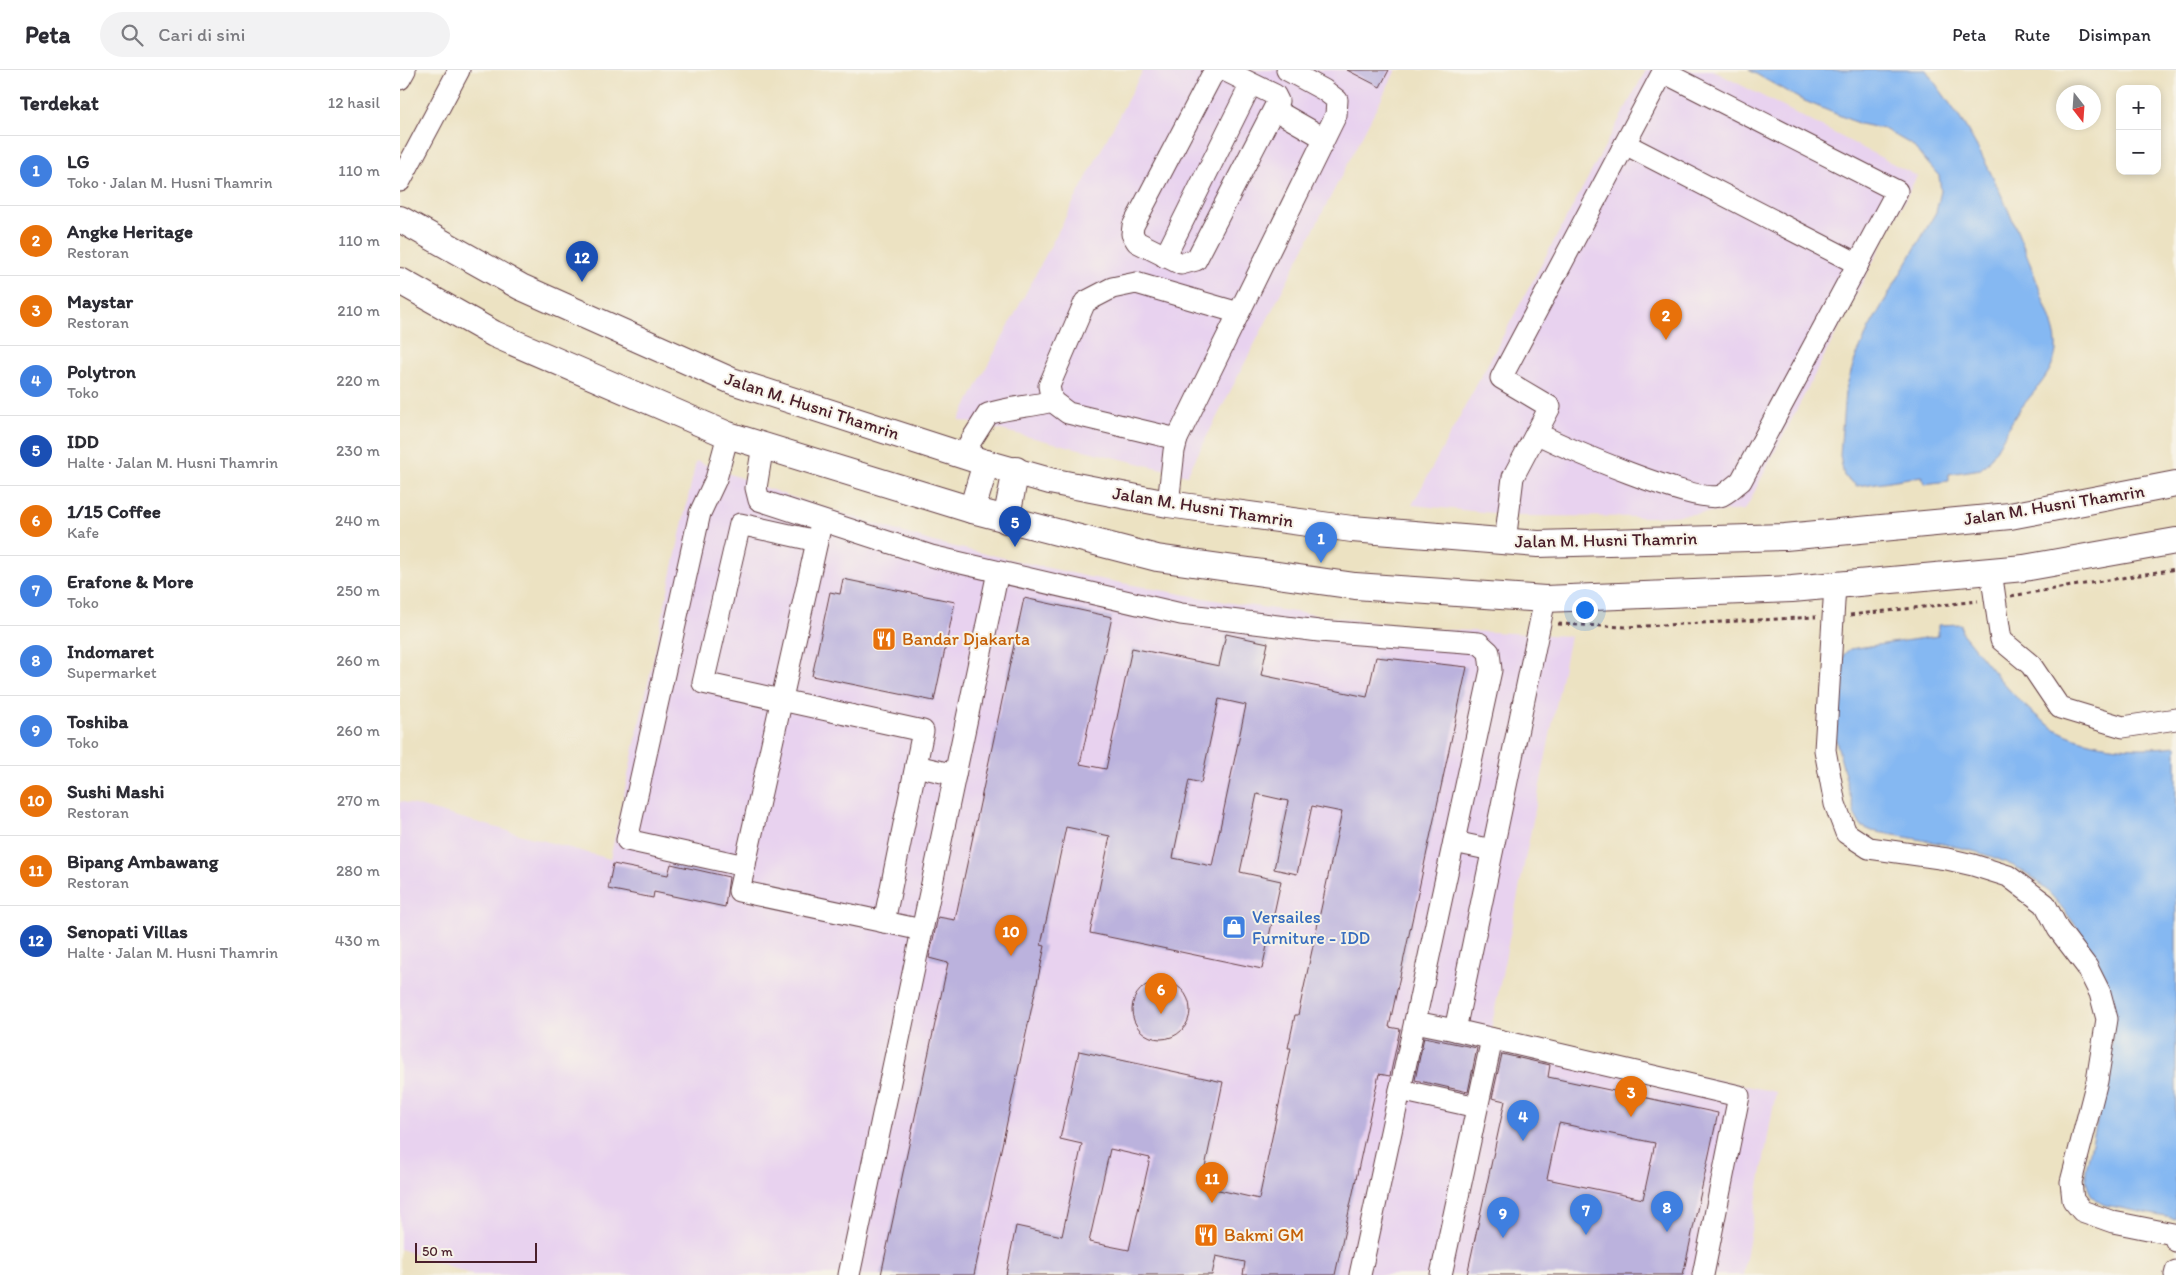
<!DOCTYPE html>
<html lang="id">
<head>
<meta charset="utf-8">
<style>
	body { margin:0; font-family:Itim,sans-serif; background:#f2f2f3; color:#2b2b33 }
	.controls { position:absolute; right:15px; top:15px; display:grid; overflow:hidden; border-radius:10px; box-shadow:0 2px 8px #0003 }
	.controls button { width:45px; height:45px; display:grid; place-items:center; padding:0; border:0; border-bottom:1px solid #e1e1e2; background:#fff; color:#2b2b33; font:25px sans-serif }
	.compass { position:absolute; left:1656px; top:15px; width:45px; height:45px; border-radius:50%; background:#fff; box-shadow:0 2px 8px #0003; rotate:163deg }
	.scale { position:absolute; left:15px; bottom:12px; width:122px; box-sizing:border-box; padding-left:5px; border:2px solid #4a1f2b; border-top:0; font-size:14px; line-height:18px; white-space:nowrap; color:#4a1f2b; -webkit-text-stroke:4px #f7f3e8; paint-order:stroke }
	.you { position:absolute; left:1184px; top:539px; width:18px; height:18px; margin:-12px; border:4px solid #fff; border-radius:50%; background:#1a73e8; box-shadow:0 0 0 8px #1a73e833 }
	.badge { display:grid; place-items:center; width:32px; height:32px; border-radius:50%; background:#111827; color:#fff; font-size:16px; font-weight:700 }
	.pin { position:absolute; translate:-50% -41px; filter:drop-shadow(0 1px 2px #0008) }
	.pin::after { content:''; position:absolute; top:26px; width:18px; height:15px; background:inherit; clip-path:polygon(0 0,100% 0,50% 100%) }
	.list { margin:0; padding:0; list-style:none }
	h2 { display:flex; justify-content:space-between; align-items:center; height:65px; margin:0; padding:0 20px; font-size:21px }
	h2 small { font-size:16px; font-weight:400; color:#7c7c81 }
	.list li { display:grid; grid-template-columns:32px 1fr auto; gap:15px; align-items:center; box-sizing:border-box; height:70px; padding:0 20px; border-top:1px solid #e1e1e2 }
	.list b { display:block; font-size:19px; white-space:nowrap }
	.list p { margin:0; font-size:16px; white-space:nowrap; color:#7c7c81 }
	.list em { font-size:16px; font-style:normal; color:#7c7c81 }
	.icon { flex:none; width:28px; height:28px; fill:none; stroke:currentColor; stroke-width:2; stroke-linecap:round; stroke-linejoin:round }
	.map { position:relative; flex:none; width:1776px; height:1205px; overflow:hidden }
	header { display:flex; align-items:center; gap:30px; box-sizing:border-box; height:70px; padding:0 25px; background:#fff; border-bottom:1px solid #e1e1e2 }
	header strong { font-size:24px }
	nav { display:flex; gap:28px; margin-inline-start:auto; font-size:18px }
	.search { width:350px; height:45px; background:#f2f2f3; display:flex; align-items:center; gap:12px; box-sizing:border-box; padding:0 18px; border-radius:28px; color:#7c7c81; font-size:19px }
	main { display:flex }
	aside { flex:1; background:#fff }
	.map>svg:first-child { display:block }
	.built { fill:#e8d2ef }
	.water { fill:#85b8f2; stroke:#686c8e }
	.building { fill:#bbb2dd; fill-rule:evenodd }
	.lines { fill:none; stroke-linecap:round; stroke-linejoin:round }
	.minor-casing { stroke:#623c42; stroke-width:23 }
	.major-casing { stroke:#623c42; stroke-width:28 }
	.path { stroke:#623c42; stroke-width:3; stroke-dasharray:4 4; stroke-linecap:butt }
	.minor { stroke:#fff; stroke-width:21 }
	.major { stroke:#fff; stroke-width:26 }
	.labels { text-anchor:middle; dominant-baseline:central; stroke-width:4; stroke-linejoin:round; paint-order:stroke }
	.street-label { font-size:18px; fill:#4a1f2b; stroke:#f7f3e8 }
	.food-label { font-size:18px; fill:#c56008; stroke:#f7f3e8; text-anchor:start }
	.shop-label { font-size:18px; fill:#366cbe; stroke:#f7f3e8; text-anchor:start }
</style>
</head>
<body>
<header>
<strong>Peta</strong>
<div class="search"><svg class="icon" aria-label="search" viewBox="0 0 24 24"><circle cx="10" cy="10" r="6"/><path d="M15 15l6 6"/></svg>Cari di sini</div>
<nav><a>Peta</a><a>Rute</a><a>Disimpan</a></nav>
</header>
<main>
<aside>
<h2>Terdekat<small>12 hasil</small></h2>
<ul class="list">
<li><span class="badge" style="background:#3f7fe0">1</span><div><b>LG</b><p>Toko · Jalan M. Husni Thamrin</p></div><em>110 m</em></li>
<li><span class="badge" style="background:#e8710a">2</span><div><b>Angke Heritage</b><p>Restoran</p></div><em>110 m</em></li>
<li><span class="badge" style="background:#e8710a">3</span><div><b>Maystar</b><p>Restoran</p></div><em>210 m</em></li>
<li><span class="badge" style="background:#3f7fe0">4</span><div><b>Polytron</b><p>Toko</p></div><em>220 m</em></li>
<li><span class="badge" style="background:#1a4fb4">5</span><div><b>IDD</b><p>Halte · Jalan M. Husni Thamrin</p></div><em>230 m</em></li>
<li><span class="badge" style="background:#e8710a">6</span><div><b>1/15 Coffee</b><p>Kafe</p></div><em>240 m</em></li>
<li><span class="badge" style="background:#3f7fe0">7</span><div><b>Erafone &amp; More</b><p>Toko</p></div><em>250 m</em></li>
<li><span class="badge" style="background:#3f7fe0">8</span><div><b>Indomaret</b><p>Supermarket</p></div><em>260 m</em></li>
<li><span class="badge" style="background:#3f7fe0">9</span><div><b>Toshiba</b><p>Toko</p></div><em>260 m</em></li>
<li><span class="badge" style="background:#e8710a">10</span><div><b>Sushi Mashi</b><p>Restoran</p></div><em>270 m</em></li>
<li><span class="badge" style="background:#e8710a">11</span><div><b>Bipang Ambawang</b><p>Restoran</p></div><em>280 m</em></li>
<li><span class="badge" style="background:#1a4fb4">12</span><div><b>Senopati Villas</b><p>Halte · Jalan M. Husni Thamrin</p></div><em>430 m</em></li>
</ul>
</aside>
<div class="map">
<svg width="1776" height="1205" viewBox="0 0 1776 1205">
	<rect width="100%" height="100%" fill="#f7f3e8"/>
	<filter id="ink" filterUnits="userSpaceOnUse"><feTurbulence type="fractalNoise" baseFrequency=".02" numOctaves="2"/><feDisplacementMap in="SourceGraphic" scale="10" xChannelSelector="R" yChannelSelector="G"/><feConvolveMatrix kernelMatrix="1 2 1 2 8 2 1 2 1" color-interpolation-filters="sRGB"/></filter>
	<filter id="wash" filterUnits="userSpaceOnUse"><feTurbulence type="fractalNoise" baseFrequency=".0096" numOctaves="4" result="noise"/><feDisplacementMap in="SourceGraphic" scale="20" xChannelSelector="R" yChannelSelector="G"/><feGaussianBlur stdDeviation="1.12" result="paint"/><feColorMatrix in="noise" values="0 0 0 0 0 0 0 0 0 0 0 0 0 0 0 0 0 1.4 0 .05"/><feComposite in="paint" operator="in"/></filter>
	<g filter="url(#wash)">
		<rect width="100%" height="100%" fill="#ece2c2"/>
		<g class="built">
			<polygon points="743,0 996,0 787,405 559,350"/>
			<polygon points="1246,0 1312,0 1517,106 1345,440 1256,447 1123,446 1012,435"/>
			<polygon points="296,391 388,426 533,472 689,507 831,533 1011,558 1170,566 1090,964 1376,1022 1343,1205 73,1205 0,1179 0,731 210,789"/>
		</g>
		<g class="water">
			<path d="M1349,0H1526C1539,19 1553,37 1565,56C1597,109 1621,167 1642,226C1647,242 1658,263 1656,281C1652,307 1630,324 1616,345C1605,362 1596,385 1581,399L1549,404V411L1524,414L1522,406L1457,416L1444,406L1440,386L1442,359L1445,322L1454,292L1469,258L1536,142L1541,121L1539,106L1512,75L1484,59L1460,54L1400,29Z"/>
			<path d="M1561,554L1562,563C1588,594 1613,630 1646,653C1680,678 1736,681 1776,676V1149L1705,1135C1689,1129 1685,1115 1686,1099C1697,1049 1715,990 1712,939C1711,911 1697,889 1683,866C1669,846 1655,827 1637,811C1598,778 1522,771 1472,761L1461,756L1455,745L1435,666L1442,590L1444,584L1450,579L1538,566V555Z"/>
		</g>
		<g id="blocks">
			<g class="building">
				<polygon points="947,0 989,0 980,17"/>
				<polygon points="443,509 555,532 534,631 412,606 430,522 440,524"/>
				<path d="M624,528L712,547L680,694L706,699L732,578L819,596L826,564L868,573L861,605L967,627L976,587L1067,597L989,957L1000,959L990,1006L979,1004L935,1205H843L845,1192L816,1186L812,1205H606L616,1156L662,1166L682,1074L660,1069L679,981L823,1012L801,1116L859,1129L891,978H888L895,945H898L942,742L912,736L897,804L874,799L888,731L857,724L840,802L881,811L862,899L690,863L710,766L666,757L641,875L645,876L574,1205H481L548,893L529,888L538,847L555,850ZM819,629L846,635L812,796L773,788L789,710L801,713ZM710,1079L750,1088L729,1180L689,1172Z"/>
				<polygon points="213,794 268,805 271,794 329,807 325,837 254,822 253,828 208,819"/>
				<circle cx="761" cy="940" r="29"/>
				<polygon points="1024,967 1077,978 1068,1022 1015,1010"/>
				<path d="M1102,984L1150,995L1148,1007L1318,1043L1283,1205H1067L1105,1031L1092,1028ZM1159,1053L1255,1073L1243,1129L1147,1109Z"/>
			</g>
		</g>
	</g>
	<g filter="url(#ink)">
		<use href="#blocks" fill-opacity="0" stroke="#623c42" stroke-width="1"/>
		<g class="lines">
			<g class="minor-casing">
				<g id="minor">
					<polygon points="824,0 875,25 878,31 796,190 781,194 737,172 732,164 733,156 811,7 816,1"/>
					<polyline points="0,9 5,0"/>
					<polyline points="875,40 924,68"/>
					<polyline points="1225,74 1458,194"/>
					<polyline points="0,111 59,0"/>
					<polyline points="765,187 851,14"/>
					<polyline points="839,243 736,213 712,218 685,232 649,316 652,331 668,343 777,369 936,45 937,30 924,20 887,0"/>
					<polyline points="328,365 316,409 300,443 227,770 345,796"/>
					<polyline points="363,375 356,418 359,430 531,486 781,544 919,561 1079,573 1089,582 1091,600 960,1205"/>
					<path d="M562,385L588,344C610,337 630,337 652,331"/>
					<polyline points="768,434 774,381 777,369"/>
					<polyline points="420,458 339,821 522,860"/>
					<polyline points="417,471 340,454 303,613 523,661 484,852"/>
					<path d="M1105,472L1113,407L1150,337L1101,308L1263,2L1497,121L1341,411C1335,415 1327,424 1320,426C1294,434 1164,377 1136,363"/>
					<polyline points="1591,501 1601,570 1631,595 1660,638 1723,657 1776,649"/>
					<polyline points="1435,515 1425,680 1435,734 1446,763 1469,778 1547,789 1573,795 1608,806 1645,834 1658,859 1687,897 1700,923 1707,949 1697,1011 1671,1112 1673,1130 1682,1141 1713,1152 1773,1164 1776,1171"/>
					<polyline points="516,696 555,705"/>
					<polyline points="1054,772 1092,780"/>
					<polyline points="1015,952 1055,960 1145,529"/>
					<polyline points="1055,960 1339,1026 1303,1205"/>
					<polyline points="1000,1020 1077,1037"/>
					<polyline points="449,1205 598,502"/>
					<polyline points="1041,1205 1092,969"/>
					<polyline points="1775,1205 1776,1201"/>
				</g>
			</g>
			<g class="major-casing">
				<g id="major">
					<polyline points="0,149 121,217 332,311 586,393 650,411 768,434 952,459 1138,474 1385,467 1610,446 1776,414"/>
					<polyline points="0,211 94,264 328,365 572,440 757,488 955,516 1145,529 1392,519 1624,498 1776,471"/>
					<polyline points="572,440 586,393"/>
					<polyline points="606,450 616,400"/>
				</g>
			</g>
			<g class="path">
				<polyline points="1611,526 1776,499"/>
				<polyline points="1450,545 1578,531"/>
				<polyline points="1158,554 1226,557 1416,547"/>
			</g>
			<use href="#minor" class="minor"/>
			<use href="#major" class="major"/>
		</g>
	</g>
	<defs>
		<g id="restaurant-square" transform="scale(1.25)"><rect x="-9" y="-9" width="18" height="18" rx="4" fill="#e8710a" stroke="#f7f3e8"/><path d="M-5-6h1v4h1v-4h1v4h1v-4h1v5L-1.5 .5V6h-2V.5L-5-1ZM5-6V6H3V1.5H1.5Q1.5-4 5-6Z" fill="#fff"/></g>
		<g id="shop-square" transform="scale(1.25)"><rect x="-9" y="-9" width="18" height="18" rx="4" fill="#3f7fe0" stroke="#f7f3e8"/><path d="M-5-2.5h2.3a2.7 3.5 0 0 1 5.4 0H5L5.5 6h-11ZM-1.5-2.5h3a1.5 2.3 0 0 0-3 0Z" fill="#fff"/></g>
	</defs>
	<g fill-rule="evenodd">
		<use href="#restaurant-square" x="484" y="569"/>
		<use href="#shop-square" x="834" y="857"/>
		<use href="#restaurant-square" x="806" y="1165"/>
	</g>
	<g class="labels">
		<g class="street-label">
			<text transform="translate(412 336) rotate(18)">Jalan M. Husni Thamrin</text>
			<text transform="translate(1654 435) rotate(-9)">Jalan M. Husni Thamrin</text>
			<text transform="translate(803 437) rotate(9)">Jalan M. Husni Thamrin</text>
			<text transform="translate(1206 470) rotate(-1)">Jalan M. Husni Thamrin</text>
		</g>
		<g class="food-label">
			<text x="502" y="569">Bandar Djakarta</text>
			<text x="824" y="1165">Bakmi GM</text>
		</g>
		<g class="shop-label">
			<text x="852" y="847">Versailes<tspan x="852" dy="21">Furniture - IDD</tspan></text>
		</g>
	</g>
</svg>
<div class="controls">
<button>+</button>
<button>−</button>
</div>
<svg class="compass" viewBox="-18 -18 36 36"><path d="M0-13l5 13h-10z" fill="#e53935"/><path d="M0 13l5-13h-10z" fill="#7c7c81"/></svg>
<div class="scale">50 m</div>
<div class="you"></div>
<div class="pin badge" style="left:921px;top:493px;background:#3f7fe0">1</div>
<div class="pin badge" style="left:1266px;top:270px;background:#e8710a">2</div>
<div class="pin badge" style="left:1231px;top:1047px;background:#e8710a">3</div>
<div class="pin badge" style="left:1123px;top:1071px;background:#3f7fe0">4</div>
<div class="pin badge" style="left:615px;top:477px;background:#1a4fb4">5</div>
<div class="pin badge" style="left:761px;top:944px;background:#e8710a">6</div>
<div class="pin badge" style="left:1186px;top:1165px;background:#3f7fe0">7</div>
<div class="pin badge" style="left:1267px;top:1162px;background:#3f7fe0">8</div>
<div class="pin badge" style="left:1103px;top:1168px;background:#3f7fe0">9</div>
<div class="pin badge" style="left:611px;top:886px;background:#e8710a">10</div>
<div class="pin badge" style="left:812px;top:1133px;background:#e8710a">11</div>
<div class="pin badge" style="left:182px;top:212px;background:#1a4fb4">12</div>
</div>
</main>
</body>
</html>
